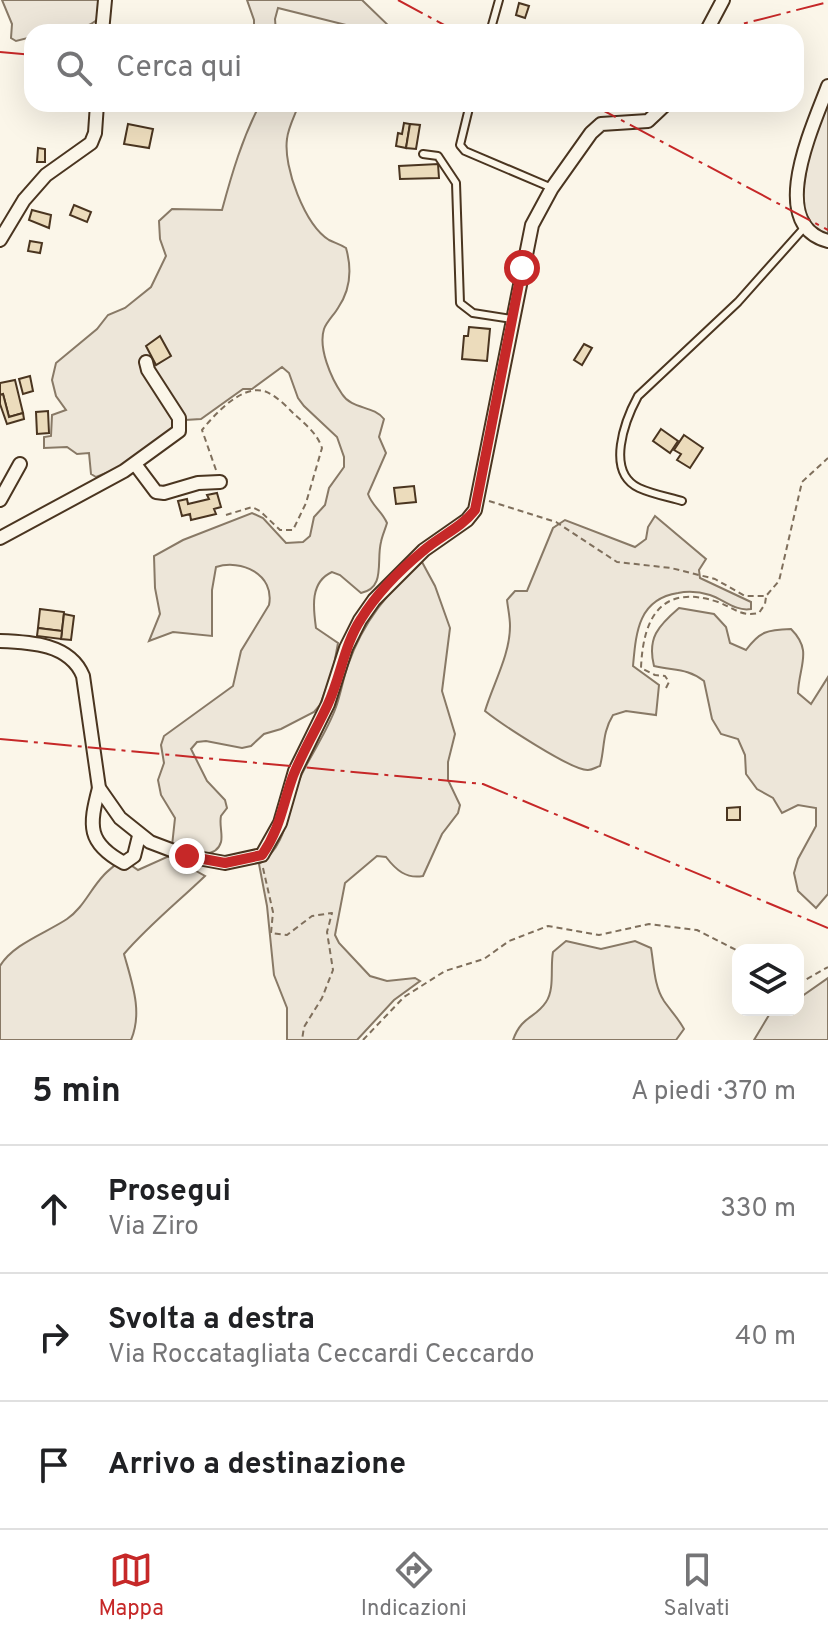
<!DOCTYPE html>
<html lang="it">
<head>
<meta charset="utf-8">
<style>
	body { margin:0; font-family:Overpass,sans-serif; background:#f6f6f6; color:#202124 }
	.controls { position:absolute; right:24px; bottom:24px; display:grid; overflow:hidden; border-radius:16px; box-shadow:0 8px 32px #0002 }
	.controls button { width:72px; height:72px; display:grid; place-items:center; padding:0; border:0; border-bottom:2px solid #e0e0e0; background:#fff; color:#202124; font:40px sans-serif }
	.stop { position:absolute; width:24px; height:24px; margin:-18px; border:6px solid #c62828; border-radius:50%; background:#fff }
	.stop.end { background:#c62828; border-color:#fff; box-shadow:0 2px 8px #0008 }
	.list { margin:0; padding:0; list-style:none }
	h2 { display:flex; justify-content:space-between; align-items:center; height:104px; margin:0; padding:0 32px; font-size:34px }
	h2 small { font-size:26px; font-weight:400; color:#757577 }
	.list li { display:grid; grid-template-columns:52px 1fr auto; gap:24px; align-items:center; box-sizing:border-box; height:128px; padding:0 32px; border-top:2px solid #e0e0e0 }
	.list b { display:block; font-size:30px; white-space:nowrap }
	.list p { margin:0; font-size:26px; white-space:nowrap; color:#757577 }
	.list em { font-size:26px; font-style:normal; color:#757577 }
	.icon { flex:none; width:44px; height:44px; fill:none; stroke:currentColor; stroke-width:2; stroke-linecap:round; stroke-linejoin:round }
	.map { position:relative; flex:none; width:828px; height:1040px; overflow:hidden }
	.search { position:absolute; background:#fff; box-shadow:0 8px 32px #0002; left:24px; right:24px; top:24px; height:88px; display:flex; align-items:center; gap:20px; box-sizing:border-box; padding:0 28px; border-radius:24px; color:#757577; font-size:30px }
	.sheet { height:488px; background:#fff }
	nav { display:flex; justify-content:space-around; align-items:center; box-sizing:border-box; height:112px; border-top:2px solid #e0e0e0; background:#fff; font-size:22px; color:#757577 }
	nav a { display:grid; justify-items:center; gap:4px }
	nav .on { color:#c62828 }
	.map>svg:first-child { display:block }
	.green { fill:#ede6d9; stroke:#887966; stroke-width:2 }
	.building { fill:#ecdcbc; stroke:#4a3520; stroke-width:2 }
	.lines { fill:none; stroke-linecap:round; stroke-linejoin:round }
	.lane-casing { stroke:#4a3520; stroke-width:10 }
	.street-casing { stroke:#4a3520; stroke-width:16 }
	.path { stroke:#7f6f5c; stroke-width:2; stroke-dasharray:6 4; stroke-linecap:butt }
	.lane { stroke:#fbf6e9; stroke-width:6 }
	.street { stroke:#fbf6e9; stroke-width:12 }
	.power { stroke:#c62828; stroke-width:2; stroke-dasharray:28 6 4 6; stroke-linecap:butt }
	.route { stroke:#c62828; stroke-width:10 }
</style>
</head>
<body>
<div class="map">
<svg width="828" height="1040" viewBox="0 0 828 1040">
	<rect width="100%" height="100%" fill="#fbf6e9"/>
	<g class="green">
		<path d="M2,0H99L97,20C81,33 52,32 32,32V37L16,41L11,38L12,24Z"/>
		<polygon points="247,0 362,0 392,29 374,32 278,8 275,19 276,32 254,32 254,20"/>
		<polygon points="828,95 828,237 817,232 801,207 809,149"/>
		<path d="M260,104H299C295,115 288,128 287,139C283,167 305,225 329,240C335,243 340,244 346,248C352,269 351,289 338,308C334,315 327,321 324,329C318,348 331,378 342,394C352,410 373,405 384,419L379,437L386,453L368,494C372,506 382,511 387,523C385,530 382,536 381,542C376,561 386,588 361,593L340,575L332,572C310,582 313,607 316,628L338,643L333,670L320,705L314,712L281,729L264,734L251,746L242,748L206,741L197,742L191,749L207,781L225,800L227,808L221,816C219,824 223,835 221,842C215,863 185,849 172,846L175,818L161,795L158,780L164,763L161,745L164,736L233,686L241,651L269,605C275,574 241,559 216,567L212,590V636L173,632L149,641L160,614L155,588L154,556L183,540L252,513L263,518L286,543L303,542L310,536L314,517L325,505L329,488L344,467V457L337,437L304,406L298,398L289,373L282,367L252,389H243L201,419L185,420L153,447L124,466L96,477L91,474L89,453L77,454L67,447L44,448V437L51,436L52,415L66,410L56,396L52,380L56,363L97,329L108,315L125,308L151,287L166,256L160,239L159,221L172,209L222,210C232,173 242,139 260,104Z"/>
		<path d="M655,516L706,559L699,570L700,578L751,602V609C736,612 723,599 710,595C700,592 688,591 678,593C638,599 636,633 633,666L659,685L656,715L626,711L613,715C602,733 605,747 600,766C596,767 593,770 588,770C572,771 500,723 485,711C493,684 510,655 510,626C510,617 508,609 507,600L515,591H527L553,528L565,520L635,547L646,539L648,527Z"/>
		<path d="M422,562L435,586L450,628L442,691L455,734L448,762V780L460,805L458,813L442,834L423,876C406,879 396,870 386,857L377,856L345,883L335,935L339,943L370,976L387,981L415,978L420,981L394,1000L357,1040H287V1008L274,975L267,906L259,864C289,845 286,808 300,778C311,754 327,732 336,707C341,693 343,679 348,665C363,622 388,591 422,562Z"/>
		<path d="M679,608L714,614L726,627L730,643L746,650C760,631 767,630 791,629C813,651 799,665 798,693L811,704L828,677V894L816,908L798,891L794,873L798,859L816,826V808L798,805L782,813L773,798L757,789L746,774L745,755L738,739L721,734L712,719L704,681C687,668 675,671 654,666C647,638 658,626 679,608Z"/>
		<path d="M169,856L205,876C178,902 149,925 124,954C132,983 143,1012 131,1040H0V966C13,944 46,933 67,919C83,908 90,890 103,876C108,870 116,865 122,859L138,870Z"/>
		<path d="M566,941L601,949L635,941L651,948C654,965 654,986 664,1001C671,1011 678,1018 684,1029L676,1040H513C522,1015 535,1019 546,1002C555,989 550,967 553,952Z"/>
		<polygon points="828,978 828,1040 754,1040 772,1010 798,1010 798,999"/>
	</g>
	<g class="building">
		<polygon points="519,3 529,6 525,18 516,15"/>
		<polygon points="404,123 410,124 406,148 396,146 398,133 402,134"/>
		<polygon points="128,124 153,129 149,148 124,144"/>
		<polygon points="410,124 420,125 416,149 406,148"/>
		<polygon points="38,148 45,149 45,162 37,162"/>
		<polygon points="438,164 439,178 400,179 399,166"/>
		<polygon points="74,205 91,212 87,222 70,215"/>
		<polygon points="32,210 51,215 49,228 29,220"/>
		<polygon points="30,241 42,243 40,253 28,251"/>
		<polygon points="469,327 490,329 487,361 462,359 464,336 468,336"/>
		<polygon points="160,336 171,356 156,365 146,346"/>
		<polygon points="584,344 592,348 582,365 574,360"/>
		<polygon points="30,376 33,391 23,394 19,379"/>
		<polygon points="15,380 23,413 9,417 3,394 0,395 0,383"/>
		<polygon points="3,394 9,417 23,413 24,419 7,424 0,404 0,395"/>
		<polygon points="48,411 49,433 37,434 36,412"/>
		<polygon points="661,429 678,441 670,453 653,441"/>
		<polygon points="684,435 703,448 690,468 677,460 681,454 674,450"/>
		<polygon points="414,486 416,502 396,504 394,488"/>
		<polygon points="217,493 221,507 214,509 216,514 191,520 190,514 182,516 178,501 187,499 188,504 209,499 207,495"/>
		<polygon points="40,609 64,612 62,631 38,628"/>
		<polygon points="64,614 74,616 71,640 61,639"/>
		<polygon points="38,628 62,631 61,639 37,636"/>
		<polygon points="740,807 740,820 727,820 727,808"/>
	</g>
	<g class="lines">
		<g class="lane-casing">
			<g id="lane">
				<polyline points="490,32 499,0"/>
				<polyline points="470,104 460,145 465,151 552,188"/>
				<polyline points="423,154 438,156 456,183 460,303 473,313 512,319"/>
				<path d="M682,501C668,497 652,494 639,488C605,472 625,420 638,396L738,302L804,228"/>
			</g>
		</g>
		<g class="street-casing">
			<g id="street">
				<polyline points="102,32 105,0"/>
				<polyline points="706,32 723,0"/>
				<path d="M828,86C813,126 766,225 828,241"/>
				<polyline points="0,240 24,200 46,175 91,143 95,133 97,104"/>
				<polyline points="135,464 156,492 164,493 198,483 220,482"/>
				<polyline points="0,500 20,464"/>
				<polyline points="0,538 124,471 179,431 179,418 148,370 146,362"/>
				<path d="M0,641C31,642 70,644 83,676L99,788L120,818L150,842L187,856L225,863L262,855L280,823L295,771L328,704L346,648L360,620L374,600L424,550L467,520L475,510L532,225L552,188L591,133L601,124L648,121L666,104"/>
				<path d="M99,788C89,826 87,843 124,863L134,856L139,836"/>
			</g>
		</g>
		<g class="path">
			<path d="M216,470L202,430C215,414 241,385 264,391C276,395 286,406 294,414C305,424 317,433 322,448L306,503L293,530H280L260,511L252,507L226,515"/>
			<polyline points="489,501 556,522 617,562 671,568 715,579 745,596 766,596 779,581 802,482 828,458"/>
			<path d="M666,688L669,682L665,676L655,675L641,668C643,618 661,583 718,602C734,608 741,617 759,613L765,604L766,597"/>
			<polyline points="263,868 273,912 271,933 287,935 312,916 332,913 327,932 333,970 322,998 304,1027 302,1040"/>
			<polyline points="798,984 828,967"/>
			<polyline points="363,1040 404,997 445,971 484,959 509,941 548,926 599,935 649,924 697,930 738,951"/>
		</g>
		<use href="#lane" class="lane"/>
		<use href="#street" class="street"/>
		<g class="power">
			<polyline points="398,0 457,32"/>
			<polyline points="711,32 828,2"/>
			<polyline points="0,52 32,55"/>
			<polyline points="591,104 828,230"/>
			<polyline points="0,739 483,784 828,928"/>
		</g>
	</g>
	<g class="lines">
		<path class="route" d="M187,856L225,863L262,855C281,827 282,806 293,776C303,751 317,728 328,704C341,676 344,645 361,619C377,593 400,570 423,551C440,536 461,528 475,510L522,268"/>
	</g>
</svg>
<div class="controls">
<button><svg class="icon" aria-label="layers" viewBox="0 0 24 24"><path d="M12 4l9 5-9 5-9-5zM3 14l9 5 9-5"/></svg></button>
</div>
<div class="stop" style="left:522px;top:268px"></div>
<div class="stop end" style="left:187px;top:856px"></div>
<div class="search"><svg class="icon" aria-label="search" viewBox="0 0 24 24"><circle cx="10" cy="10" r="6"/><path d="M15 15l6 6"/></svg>Cerca qui</div>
</div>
<section class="sheet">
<h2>5 min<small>A piedi · 370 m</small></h2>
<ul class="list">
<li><svg class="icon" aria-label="ahead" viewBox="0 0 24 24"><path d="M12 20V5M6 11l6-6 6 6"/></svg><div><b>Prosegui</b><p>Via Ziro</p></div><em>330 m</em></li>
<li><svg class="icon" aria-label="right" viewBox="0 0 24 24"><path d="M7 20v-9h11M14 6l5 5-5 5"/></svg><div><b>Svolta a destra</b><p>Via Roccatagliata Ceccardi Ceccardo</p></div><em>40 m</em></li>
<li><svg class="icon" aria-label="arrive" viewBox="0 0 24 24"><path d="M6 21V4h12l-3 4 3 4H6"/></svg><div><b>Arrivo a destinazione</b></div></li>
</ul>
</section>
<nav>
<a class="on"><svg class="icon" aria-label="map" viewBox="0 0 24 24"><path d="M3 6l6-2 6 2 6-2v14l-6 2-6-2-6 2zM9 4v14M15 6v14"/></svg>Mappa</a>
<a><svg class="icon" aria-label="directions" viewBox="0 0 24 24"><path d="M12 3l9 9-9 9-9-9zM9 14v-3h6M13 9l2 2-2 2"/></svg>Indicazioni</a>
<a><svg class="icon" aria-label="saved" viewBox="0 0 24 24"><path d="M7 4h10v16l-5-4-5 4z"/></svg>Salvati</a>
</nav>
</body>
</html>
